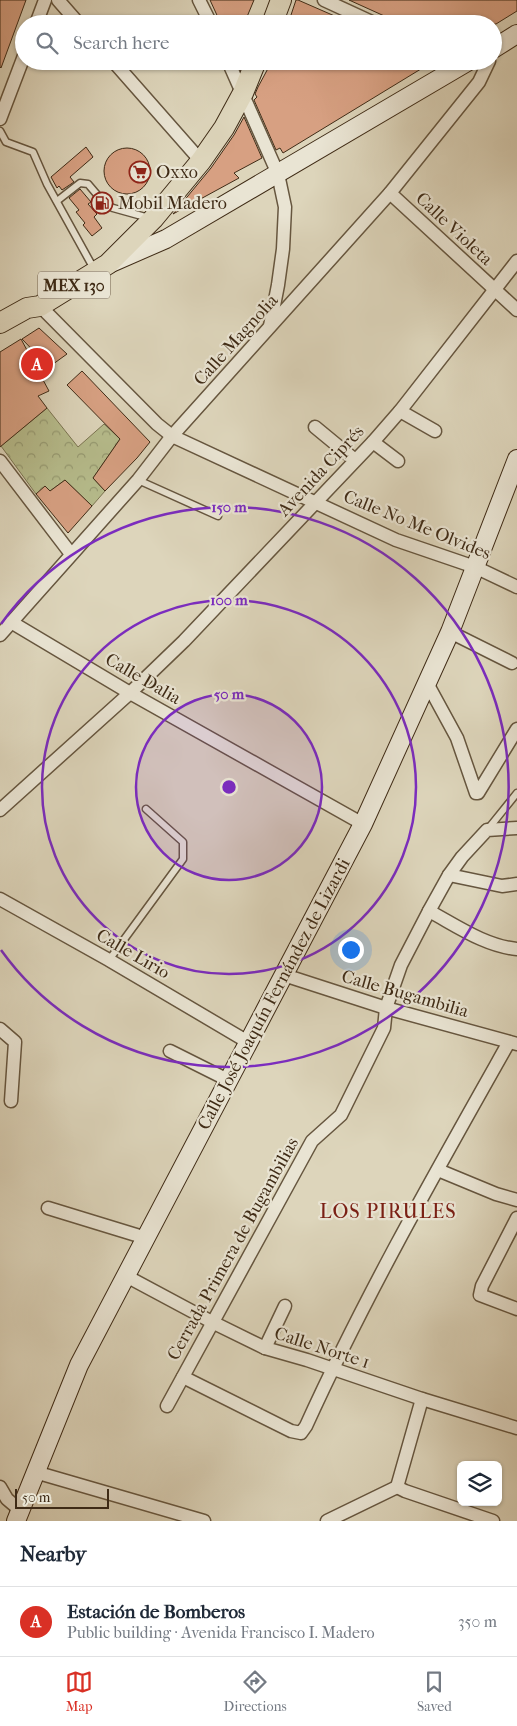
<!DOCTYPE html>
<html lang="en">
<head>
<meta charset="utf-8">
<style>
	body { margin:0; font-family:"IM FELL French Canon",serif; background:#f6f6f7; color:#1f2937 }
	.controls { position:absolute; right:15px; bottom:15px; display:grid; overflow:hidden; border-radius:8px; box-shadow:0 1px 4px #0004 }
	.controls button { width:45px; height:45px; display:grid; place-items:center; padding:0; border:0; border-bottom:1px solid #e0e1e3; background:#fff; color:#1f2937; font:25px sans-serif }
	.scale { position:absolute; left:15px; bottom:12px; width:94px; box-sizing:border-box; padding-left:5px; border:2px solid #3f2b16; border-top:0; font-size:14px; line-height:18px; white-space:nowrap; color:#3f2b16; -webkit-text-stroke:4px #e9e4d3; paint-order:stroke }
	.you { position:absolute; left:350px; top:949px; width:18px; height:18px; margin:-12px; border:4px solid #fff; border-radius:50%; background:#1a73e8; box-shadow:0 0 0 8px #1a73e833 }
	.badge { display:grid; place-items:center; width:32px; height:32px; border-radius:50%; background:#d93025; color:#fff; font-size:16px; font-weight:700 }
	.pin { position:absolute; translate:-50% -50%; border:2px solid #fff; box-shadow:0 1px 5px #0006 }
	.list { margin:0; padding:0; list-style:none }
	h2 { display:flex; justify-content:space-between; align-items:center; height:65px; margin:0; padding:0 20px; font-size:21px }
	h2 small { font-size:16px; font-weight:400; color:#747a83 }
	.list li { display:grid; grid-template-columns:32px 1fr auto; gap:15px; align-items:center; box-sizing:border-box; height:70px; padding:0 20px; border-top:1px solid #e0e1e3 }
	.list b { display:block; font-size:19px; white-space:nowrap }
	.list p { margin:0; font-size:16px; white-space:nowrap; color:#747a83 }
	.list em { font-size:16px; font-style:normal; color:#747a83 }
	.icon { flex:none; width:28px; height:28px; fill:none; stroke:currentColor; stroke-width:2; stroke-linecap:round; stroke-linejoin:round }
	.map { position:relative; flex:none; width:517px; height:1521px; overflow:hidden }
	.search { position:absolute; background:#fff; box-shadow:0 1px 4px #0004; left:15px; right:15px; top:15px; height:55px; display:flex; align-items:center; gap:12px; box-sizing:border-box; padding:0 18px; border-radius:28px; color:#747a83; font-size:19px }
	.sheet { height:135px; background:#fff }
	nav { display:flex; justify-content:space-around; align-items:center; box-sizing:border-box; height:70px; border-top:1px solid #e0e1e3; background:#fff; font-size:14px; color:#747a83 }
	nav a { display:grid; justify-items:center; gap:2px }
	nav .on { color:#d93025 }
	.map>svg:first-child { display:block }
	.forest { fill:url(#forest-crowns); stroke:#7a7451 }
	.building { fill:#d7a082; stroke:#3f2b16 }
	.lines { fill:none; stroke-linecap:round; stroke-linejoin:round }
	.lane-casing { stroke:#66563f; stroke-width:9 }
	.street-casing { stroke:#66563f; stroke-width:15 }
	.secondary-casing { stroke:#3f2b16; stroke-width:20 }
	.primary-casing { stroke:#3f2b16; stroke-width:22 }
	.lane { stroke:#e9e4d3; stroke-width:6 }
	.street { stroke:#e9e4d3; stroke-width:12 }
	.secondary { stroke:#e9e4d3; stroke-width:18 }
	.primary { stroke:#ddd5bb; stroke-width:20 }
	.ring { fill:none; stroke:#7b2cbf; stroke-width:2.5 }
	.labels { text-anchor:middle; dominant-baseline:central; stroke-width:4.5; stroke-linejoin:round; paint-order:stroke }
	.shield { fill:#e9e4d3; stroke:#72624f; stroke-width:1 }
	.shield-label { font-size:16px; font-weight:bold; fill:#3f2b16 }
	.poi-label { font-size:18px; fill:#3f2b16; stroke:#e9e4d3; text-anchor:start }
	.street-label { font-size:18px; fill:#3f2b16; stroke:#e9e4d3 }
	.quarter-label { font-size:20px; letter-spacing:1px; fill:#7a1f14; stroke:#e9e4d3 }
	.centre { fill:#7b2cbf; stroke:#e9e4d3; stroke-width:2.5 }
	.ring-label { font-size:15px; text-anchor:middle; font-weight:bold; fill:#7b2cbf; stroke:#e9e4d3; stroke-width:4.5; stroke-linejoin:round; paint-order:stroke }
</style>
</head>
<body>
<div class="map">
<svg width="517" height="1521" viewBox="0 0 517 1521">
	<defs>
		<pattern id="forest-crowns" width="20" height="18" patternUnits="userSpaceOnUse" patternTransform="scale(1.25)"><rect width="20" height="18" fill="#b6bc8c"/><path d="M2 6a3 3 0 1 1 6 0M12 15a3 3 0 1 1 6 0" fill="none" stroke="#959971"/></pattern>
	</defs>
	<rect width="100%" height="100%" fill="#ddd5bb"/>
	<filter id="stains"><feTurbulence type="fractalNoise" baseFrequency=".004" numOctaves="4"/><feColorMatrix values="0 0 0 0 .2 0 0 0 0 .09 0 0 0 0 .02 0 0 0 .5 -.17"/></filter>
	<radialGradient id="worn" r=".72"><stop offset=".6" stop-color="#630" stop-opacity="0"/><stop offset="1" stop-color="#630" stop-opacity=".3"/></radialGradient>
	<polygon class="forest" points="47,408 78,447 104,424 120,439 93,478 105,491 92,506 65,480 50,491 36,494 1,446"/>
	<g class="building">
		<polygon points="0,0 26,0 1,68 0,67"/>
		<polygon points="210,0 254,0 244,24 221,24"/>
		<polygon points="296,0 298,0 353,24 288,24"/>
		<polygon points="349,0 517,0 517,11 496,24 402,24"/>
		<polygon points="272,61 434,61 283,153 280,148 276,150 254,100 257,97 255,94 258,87"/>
		<polygon points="244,117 262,158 234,173 239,178 173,214 211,168 234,135"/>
		<polygon points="86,147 93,157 70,177 74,182 62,190 59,186 57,188 51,177"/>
		<circle cx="127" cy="171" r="23"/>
		<polygon points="80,189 91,202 88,204 97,214 94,217 102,228 92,236 83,225 85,223 76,212 79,210 69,198"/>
		<polygon points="39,328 67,354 49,367 22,339"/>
		<polygon points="21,339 49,391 38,396 47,408 0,447 0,352"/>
		<polygon points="82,371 150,442 137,458 105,491 93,478 120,439 67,385"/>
		<polygon points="65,480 92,506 68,533 36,494 45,486 50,491"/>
	</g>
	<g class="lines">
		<g class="lane-casing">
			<g id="lane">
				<polyline points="0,131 6,142 33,152 47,184 94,269"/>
				<polyline points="57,201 80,183 88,184 105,204 113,208 149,218"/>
				<polyline points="138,480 218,516"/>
				<polyline points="488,829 517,793"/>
				<polyline points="109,960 183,859 183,842 146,809"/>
			</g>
		</g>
		<g class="street-casing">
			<g id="street">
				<polyline points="58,0 79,24"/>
				<polyline points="199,0 211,24"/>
				<polyline points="324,0 376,24"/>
				<polyline points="36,24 45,0"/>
				<polyline points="113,61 201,161"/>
				<polyline points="228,61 278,174 285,207 283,249 278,285 270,326"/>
				<polyline points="0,119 24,56"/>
				<polyline points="390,193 517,310"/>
				<polyline points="40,306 157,424 172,436 396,540 475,567 517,587"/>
				<polyline points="400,411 435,431"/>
				<polyline points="315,427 355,460"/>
				<polyline points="373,442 398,461"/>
				<polyline points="0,461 71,554"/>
				<polyline points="11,622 130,693 363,824"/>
				<polyline points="450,632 512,663"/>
				<polyline points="0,635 138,480 172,436 390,193 479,82 489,61"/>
				<polyline points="427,683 457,738 476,793 478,793 517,729"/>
				<polyline points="0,810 130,693 184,641 373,442 400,411 517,261"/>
				<polyline points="449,875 502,886 517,884"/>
				<polyline points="0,899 109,960 248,1042"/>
				<path d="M429,911C457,926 485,946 517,949"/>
				<polyline points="284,975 386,1008 517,1044"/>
				<polyline points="0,1029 15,1042 11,1101"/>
				<polyline points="170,1051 228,1080"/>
				<polyline points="438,1170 496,1194 517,1200"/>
				<polyline points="48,1208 146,1238"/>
				<polyline points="517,1218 482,1286 480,1295 517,1309"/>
				<polyline points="126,1276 212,1322 265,1348 307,1360 422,1399 517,1428"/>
				<polyline points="265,1348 285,1306"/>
				<path d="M183,1377L291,1431L301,1433L306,1426C366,1294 438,1168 509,1042"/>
				<polyline points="167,1406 312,1141 341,1115 384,1028 386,1008 401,965 429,911 449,875 462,857 487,830 517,828"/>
				<polyline points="35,1472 204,1521"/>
				<polyline points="0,1487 7,1499 20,1510"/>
				<polyline points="397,1487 405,1491 493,1521"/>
				<polyline points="397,1487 422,1399"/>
				<polyline points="327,1521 397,1487"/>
			</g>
		</g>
		<g class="secondary-casing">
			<g id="secondary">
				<polyline points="493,49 517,34"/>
				<polyline points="111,263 166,239 469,61"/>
				<polyline points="16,1521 79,1365 363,824 450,632 517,459"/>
			</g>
		</g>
		<g class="primary-casing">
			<g id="primary">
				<polyline points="272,24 281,0"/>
				<polyline points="0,323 27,308 40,306 108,264 153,219 201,161 224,128 243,93 256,61"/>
			</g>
		</g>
		<use href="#lane" class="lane"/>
		<use href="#street" class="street"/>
		<use href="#secondary" class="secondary"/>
		<use href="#primary" class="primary"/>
	</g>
	<circle cx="229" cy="787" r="93" fill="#7b2cbf" fill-opacity=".12"/>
	<g class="ring">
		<circle cx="229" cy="787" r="93"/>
		<circle cx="229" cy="787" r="187"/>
		<path d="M1 624A280 280 0 1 1 1 950"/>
	</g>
	<defs>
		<g id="supermarket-ring" transform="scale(1.125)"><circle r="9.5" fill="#e9e4d3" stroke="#8f2418" stroke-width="1.5"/><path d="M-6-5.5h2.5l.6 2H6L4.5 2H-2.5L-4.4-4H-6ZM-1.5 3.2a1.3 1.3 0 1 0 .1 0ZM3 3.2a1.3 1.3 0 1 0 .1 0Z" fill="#8f2418"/></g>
		<g id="fuel-ring" transform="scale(1.125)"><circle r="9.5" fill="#e9e4d3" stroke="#8f2418" stroke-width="1.5"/><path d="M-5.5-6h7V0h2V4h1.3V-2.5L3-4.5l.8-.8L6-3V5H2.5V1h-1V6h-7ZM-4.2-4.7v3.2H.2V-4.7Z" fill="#8f2418"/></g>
	</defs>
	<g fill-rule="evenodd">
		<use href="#supermarket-ring" x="140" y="172"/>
		<use href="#fuel-ring" x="102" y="203"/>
	</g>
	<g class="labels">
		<rect class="shield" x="38" y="271.5" width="72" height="27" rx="4"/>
		<g class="shield-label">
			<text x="74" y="285">MEX 130</text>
		</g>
		<g class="poi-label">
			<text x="156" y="172">Oxxo</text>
			<text x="118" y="203">Mobil Madero</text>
		</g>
		<g class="street-label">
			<text transform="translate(454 229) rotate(43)">Calle Violeta</text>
			<text transform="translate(236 340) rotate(-48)">Calle Magnolia</text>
			<text transform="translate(321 471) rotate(-47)">Avenida Ciprés</text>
			<text transform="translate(417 525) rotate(22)">Calle No Me Olvides</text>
			<text transform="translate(143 679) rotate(30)">Calle Dalia</text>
			<text transform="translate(133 954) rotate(30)">Calle Lirio</text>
			<text transform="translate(274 994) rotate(-62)">Calle José Joaquín Fernández de Lizardi</text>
			<text transform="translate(405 994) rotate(16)">Calle Bugambilia</text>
			<text transform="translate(233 1249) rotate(-61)">Cerrada Primera de Bugambilias</text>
			<text transform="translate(322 1348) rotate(18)">Calle Norte 1</text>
		</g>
		<g class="quarter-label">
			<text x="388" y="1211">LOS PIRULES</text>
		</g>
	</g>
	<circle cx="229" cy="787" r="8" class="centre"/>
	<g class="ring-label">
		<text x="229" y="512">150 m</text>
		<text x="229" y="605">100 m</text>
		<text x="229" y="699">50 m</text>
	</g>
	<rect width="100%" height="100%" filter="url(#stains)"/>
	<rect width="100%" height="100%" fill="url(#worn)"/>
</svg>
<div class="controls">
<button><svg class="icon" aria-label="layers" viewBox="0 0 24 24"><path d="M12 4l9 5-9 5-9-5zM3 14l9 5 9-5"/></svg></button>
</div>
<div class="scale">50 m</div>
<div class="you"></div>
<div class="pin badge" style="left:37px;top:364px">A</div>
<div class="search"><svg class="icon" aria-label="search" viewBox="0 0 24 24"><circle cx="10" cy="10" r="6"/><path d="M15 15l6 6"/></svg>Search here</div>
</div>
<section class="sheet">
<h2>Nearby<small></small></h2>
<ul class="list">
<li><span class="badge">A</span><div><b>Estación de Bomberos</b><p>Public building · Avenida Francisco I. Madero</p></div><em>350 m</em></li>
</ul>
</section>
<nav>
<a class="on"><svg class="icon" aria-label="map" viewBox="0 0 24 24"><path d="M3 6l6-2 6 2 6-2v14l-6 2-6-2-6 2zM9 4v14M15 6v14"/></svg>Map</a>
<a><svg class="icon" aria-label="directions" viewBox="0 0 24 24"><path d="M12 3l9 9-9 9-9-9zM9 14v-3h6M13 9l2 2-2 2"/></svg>Directions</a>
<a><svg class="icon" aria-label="saved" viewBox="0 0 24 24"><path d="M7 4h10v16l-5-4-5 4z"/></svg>Saved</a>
</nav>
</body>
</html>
